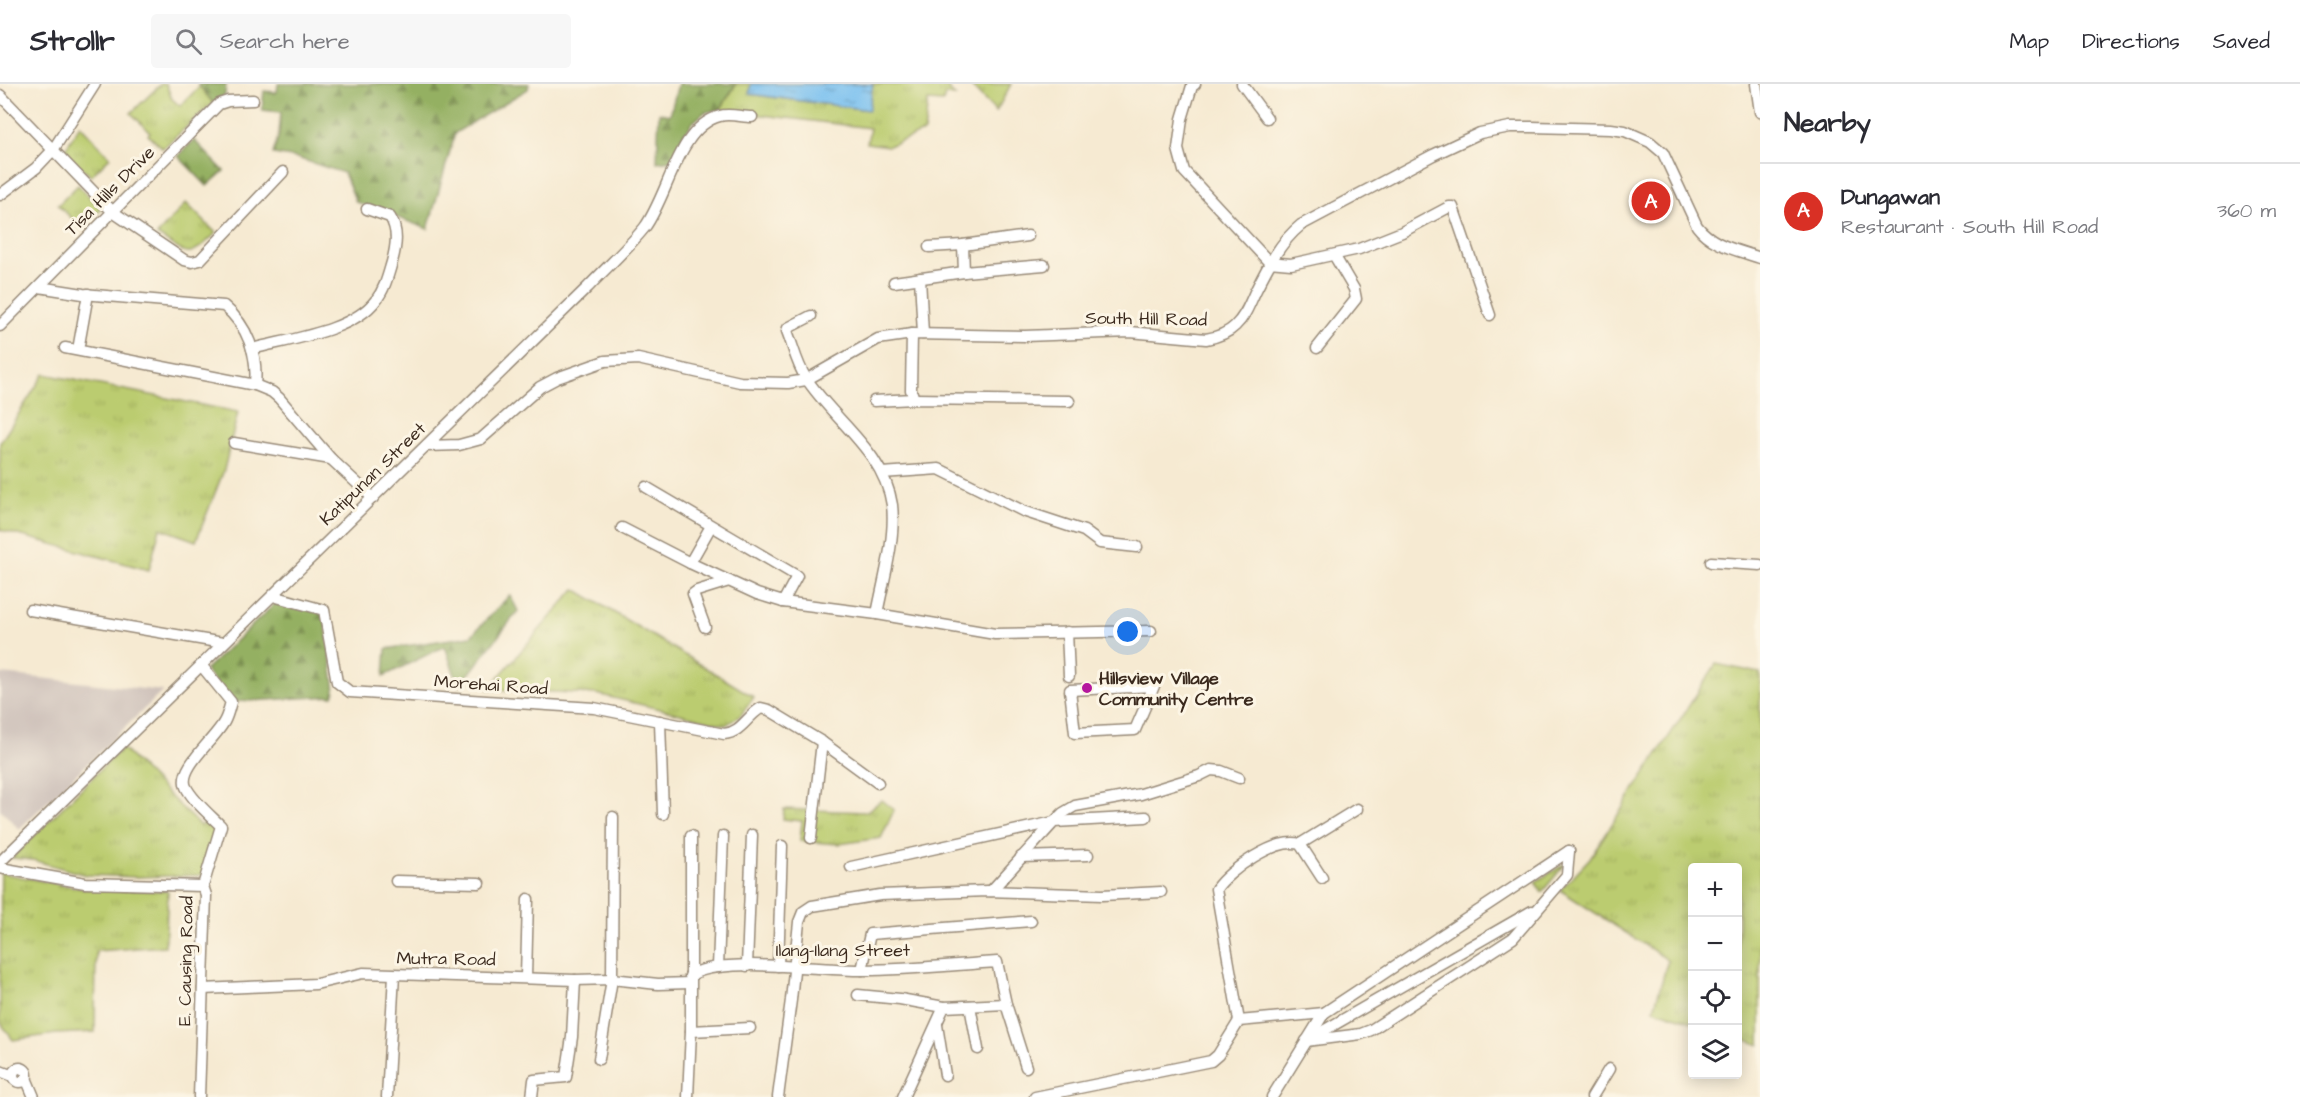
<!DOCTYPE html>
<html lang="en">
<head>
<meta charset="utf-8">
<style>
	body { margin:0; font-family:"Architects Daughter",sans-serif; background:#f7f7f7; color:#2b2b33 }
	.controls { position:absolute; right:18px; bottom:18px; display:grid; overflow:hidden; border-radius:6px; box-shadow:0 3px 15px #0003 }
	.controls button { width:54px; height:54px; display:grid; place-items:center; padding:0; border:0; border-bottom:2px solid #e1e1e2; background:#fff; color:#2b2b33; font:30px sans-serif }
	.you { position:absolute; left:1128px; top:548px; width:21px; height:21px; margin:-15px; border:4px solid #fff; border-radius:50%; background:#1a73e8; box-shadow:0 0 0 9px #1a73e833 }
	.badge { display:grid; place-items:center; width:39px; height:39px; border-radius:50%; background:#d93025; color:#fff; font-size:20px; font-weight:700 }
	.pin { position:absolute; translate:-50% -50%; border:3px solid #fff; box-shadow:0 2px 6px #0006 }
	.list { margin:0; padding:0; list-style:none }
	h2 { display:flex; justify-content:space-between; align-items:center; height:78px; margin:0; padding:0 24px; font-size:26px }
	h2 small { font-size:20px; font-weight:400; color:#7c7c81 }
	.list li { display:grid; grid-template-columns:39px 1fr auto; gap:18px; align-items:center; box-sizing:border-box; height:96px; padding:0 24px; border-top:2px solid #e1e1e2 }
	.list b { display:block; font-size:22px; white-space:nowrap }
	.list p { margin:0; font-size:20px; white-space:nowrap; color:#7c7c81 }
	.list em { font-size:20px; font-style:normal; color:#7c7c81 }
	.icon { flex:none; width:33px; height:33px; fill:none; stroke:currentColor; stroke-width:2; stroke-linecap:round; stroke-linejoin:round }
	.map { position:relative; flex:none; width:1760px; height:1013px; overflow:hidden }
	header { display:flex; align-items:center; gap:36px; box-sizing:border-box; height:84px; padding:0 30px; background:#fff; border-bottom:2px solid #e1e1e2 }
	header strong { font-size:28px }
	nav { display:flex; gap:33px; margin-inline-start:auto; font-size:21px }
	.search { width:420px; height:54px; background:#f7f7f7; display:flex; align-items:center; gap:15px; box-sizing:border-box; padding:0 21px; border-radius:6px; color:#7c7c81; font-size:22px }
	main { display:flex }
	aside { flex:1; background:#fff }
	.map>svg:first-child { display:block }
	.industrial { fill:#cec1ba }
	.grass { fill:url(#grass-tufts); stroke:#7b7b46; stroke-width:1.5 }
	.forest { fill:url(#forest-firs); stroke:#686d40; stroke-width:1.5 }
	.water { fill:url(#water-ripples); stroke:#5a7587; stroke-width:1.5 }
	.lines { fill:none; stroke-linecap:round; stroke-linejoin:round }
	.street-casing { stroke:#988a78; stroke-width:13 }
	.street { stroke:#fff; stroke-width:10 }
	.poi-dot { fill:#b5179e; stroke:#fcf5e5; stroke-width:2 }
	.labels { text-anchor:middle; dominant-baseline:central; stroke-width:6; stroke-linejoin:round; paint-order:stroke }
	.street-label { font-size:18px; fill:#3b2a1e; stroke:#fcf5e5 }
	.poi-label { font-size:18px; font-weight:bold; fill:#3b2a1e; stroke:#fcf5e5; text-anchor:start }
</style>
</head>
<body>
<header>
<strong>Strollr</strong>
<div class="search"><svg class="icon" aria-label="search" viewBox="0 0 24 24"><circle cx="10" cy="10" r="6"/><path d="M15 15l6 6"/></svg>Search here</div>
<nav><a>Map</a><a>Directions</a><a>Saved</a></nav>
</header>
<main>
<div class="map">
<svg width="1760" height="1013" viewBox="0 0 1760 1013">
	<defs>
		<pattern id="grass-tufts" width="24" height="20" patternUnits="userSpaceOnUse" patternTransform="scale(1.5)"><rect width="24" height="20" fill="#bbcc6f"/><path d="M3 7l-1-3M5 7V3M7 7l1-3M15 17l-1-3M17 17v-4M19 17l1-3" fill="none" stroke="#a2af60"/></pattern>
		<pattern id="forest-firs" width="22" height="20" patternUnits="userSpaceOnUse" patternTransform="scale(1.5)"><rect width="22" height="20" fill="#94b062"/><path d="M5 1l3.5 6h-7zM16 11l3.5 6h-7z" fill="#7a8f50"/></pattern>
		<pattern id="water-ripples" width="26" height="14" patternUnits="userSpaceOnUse" patternTransform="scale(1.5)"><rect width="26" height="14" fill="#78c0f0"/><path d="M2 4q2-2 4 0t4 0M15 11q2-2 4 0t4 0" fill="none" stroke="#649cc2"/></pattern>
	</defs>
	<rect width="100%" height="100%" fill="#fcf5e5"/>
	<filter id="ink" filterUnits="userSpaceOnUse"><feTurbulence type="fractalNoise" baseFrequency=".0167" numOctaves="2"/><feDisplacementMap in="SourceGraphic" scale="12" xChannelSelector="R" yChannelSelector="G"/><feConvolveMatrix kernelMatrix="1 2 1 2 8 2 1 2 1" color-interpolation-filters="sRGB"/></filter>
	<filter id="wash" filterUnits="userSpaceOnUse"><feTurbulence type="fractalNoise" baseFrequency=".008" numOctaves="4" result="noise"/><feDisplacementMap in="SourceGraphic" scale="24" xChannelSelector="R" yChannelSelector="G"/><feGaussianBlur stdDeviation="1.35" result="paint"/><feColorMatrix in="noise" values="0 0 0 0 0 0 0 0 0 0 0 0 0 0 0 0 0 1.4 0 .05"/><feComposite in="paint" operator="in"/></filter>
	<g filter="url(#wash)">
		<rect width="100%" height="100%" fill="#f6ead2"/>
		<polygon class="industrial" points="0,590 2,590 163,607 19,745 0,725"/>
		<g class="grass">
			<polygon points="161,0 166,0 172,15 180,22 200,2 213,19 163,64 148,51 150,48 131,29"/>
			<polygon points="736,0 751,0 749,10 868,26 873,0 944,0 955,12 945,11 943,18 928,17 924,48 888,62 867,59 870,44 720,26"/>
			<polygon points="969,0 1011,0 996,28"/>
			<polygon points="80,41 110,73 91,92 66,71 64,67"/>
			<polygon points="78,101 101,125 83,145 58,121"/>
			<path d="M186,119L216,149C187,178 188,170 157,151Z"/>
			<polygon points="44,290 238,328 224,386 196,457 160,444 149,486 0,446 0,359"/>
			<polygon points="575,505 754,613 741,631 726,641 597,610 488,605"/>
			<polygon points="1716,580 1760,589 1760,961 1738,953 1738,784 1692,784 1692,938 1654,925 1668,876 1560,806 1590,774"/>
			<polygon points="122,664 200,742 209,734 220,746 207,791 136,793 86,791 33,776 12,774"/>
			<polygon points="882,716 894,726 881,754 839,760 800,757 802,737 783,735 784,725 866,728"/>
			<polygon points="1566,779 1542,808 1535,798"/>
			<polygon points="1,789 84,805 168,807 165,862 96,867 95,948 56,950 13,956 0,938"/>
		</g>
		<g class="forest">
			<polygon points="198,0 226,0 225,11 213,19"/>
			<polygon points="278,0 529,0 528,5 455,49 428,145 356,118 344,89 297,74 273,70 279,50 281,28 262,26 264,7 277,8"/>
			<polygon points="678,0 736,0 720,26 705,28 691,40 672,76 657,78 659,29 670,31"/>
			<polygon points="194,56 224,87 207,102 178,72"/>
			<polygon points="510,511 518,527 459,603 445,562 384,592 386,565 471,552"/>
			<polygon points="280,515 324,527 335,607 333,612 231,618 205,586"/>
		</g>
		<polygon class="water" points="751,0 873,0 869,26 749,10"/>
	</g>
	<g filter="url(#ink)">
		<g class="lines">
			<g class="street-casing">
				<g id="street">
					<polyline points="1195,0 1192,2 1182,35 1178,65 1184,87 1269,178 1291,180 1359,165 1402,148 1449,123 1453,123 1490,231"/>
					<polyline points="1242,0 1267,34"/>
					<polyline points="1756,0 1760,28"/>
					<polyline points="0,11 113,128 184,176 192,178 200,176 283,88"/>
					<polyline points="0,111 36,84 53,66 95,0"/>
					<polyline points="963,161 964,188"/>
					<polyline points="929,163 963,161 1028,152"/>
					<polyline points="920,194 923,250"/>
					<polyline points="894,198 964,188 1044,181"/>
					<path d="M39,203L83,210L224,222C248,242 258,271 255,301"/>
					<path d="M811,232L788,244L787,247C793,262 797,281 806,294C834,337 884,367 892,421C896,454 883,498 877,530"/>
					<polyline points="0,242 219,20 228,17 253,16"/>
					<polyline points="912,250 911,306 914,315"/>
					<polyline points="65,264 255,301 272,308 279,314 331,375 373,414"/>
					<polyline points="1317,264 1356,215 1354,205 1334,171"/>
					<path d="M252,265C289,255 352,248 376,216C385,205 388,191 392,178C396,163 399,147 390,133L367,125"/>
					<polyline points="78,266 88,210"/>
					<polyline points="874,317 914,315 1069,317"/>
					<polyline points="234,359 331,375"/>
					<path d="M427,362L459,361L481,355L540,303L557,294L605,277L638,275L740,298L788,299L806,296L878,255L912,250L1025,252L1130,248L1206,255C1217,253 1227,250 1235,242C1246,232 1250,218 1256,206C1268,182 1280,158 1301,141L1433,71L1480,49L1510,43H1531L1611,45L1625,47L1650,58L1663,69L1697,142C1712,162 1738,166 1760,174"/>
					<polyline points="882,389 939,385 1023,427 1084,447 1100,459 1137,463"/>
					<polyline points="646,403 797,492 783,518"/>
					<polyline points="622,444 690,479 757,510 783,518 877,530 995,550 1151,547"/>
					<polyline points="1711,478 1760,481"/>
					<polyline points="690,479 711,442"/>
					<path d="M273,512L324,526L337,598L350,608L594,624L724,650C742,648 746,633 761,624L769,626L822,658L878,699"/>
					<polyline points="30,526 223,559"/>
					<polyline points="705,543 693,510 697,507 729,497"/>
					<polyline points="1067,548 1069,592"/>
					<path d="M201,581L231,618C229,624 228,630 225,636C217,654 177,684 186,703C193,717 210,731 221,742L203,802"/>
					<polygon points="1154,602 1135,646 1075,649 1070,606"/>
					<polyline points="660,637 663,730"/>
					<polyline points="811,754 822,658"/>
					<polyline points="1300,760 1357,725"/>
					<polyline points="1021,773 1088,771"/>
					<path d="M0,778L588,203C606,184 628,164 645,143C669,110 678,43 720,32C729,29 742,33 752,33"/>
					<polyline points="851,783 1054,738 1063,729 1075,722 1141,710 1199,692 1211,686 1221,687 1239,694"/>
					<polyline points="0,784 85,799 203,802"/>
					<polyline points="396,797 479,799"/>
					<polyline points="991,807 1054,738 1146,733"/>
					<polyline points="747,882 752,751"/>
					<polyline points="778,882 782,762"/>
					<polyline points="718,883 723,752"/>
					<polyline points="862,886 870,850 1031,837"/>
					<path d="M690,892C717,871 826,887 863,886C908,886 953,881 997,878L1006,920L1026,983"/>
					<polyline points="526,893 528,815"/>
					<polyline points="203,905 316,900 363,889 575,896 612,895 658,900 690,899"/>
					<polyline points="858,911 900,915 944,923"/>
					<polyline points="970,922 978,965"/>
					<path d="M1239,937L1216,805C1229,786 1276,753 1300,760L1322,794"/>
					<polyline points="937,941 945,991"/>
					<polyline points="691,947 750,944"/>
					<polyline points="1311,954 1532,827"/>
					<polyline points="1306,957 1361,950 1371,946 1513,854 1567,791 1569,767"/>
					<polyline points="599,975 612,895 613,733"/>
					<circle cx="20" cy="991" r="7"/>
					<polyline points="0,987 13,992"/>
					<polyline points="26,994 34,1013"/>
					<polyline points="199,1013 206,811 203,802"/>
					<polyline points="387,1013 394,891"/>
					<polyline points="532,1013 534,996 566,993 572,953 575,896"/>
					<polyline points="688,1013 691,947 691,752"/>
					<polyline points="778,1013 791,916 799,838 803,828 812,822 880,811 987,807 1102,811 1161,808"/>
					<polyline points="903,1013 944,923 1006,920"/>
					<polyline points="1035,1013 1211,977 1218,971 1239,937 1324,929"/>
					<polyline points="1272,1013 1324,929 1569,767"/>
					<polyline points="1592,1013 1609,985"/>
				</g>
			</g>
			<use href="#street" class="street"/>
		</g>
	</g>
	<circle class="poi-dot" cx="1087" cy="604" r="6"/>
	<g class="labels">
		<g class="street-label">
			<text transform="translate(110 107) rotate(-45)">Tisa Hills Drive</text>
			<text transform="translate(1146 235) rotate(1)">South Hill Road</text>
			<text transform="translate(373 390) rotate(-44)">Katipunan Street</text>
			<text transform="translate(491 601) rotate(4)">Morehai Road</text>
			<text x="843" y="866">Ilang-Ilang Street</text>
			<text transform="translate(446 875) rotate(1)">Mutra Road</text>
			<text transform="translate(186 877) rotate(-89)">E. Causing Road</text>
		</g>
		<g class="poi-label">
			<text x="1099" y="594">Hillsview Village<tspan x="1099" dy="21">Community Centre</tspan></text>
		</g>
	</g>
</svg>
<div class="controls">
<button>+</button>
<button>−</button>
<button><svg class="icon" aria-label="locate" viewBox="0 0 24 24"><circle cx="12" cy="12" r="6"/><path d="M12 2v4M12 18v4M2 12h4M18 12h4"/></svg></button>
<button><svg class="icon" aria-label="layers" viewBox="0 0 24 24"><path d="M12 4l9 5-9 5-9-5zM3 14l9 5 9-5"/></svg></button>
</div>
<div class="you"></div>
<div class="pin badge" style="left:1651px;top:117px">A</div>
</div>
<aside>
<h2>Nearby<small></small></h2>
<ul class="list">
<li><span class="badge">A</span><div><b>Dungawan</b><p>Restaurant · South Hill Road</p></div><em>360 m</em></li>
</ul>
</aside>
</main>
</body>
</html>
